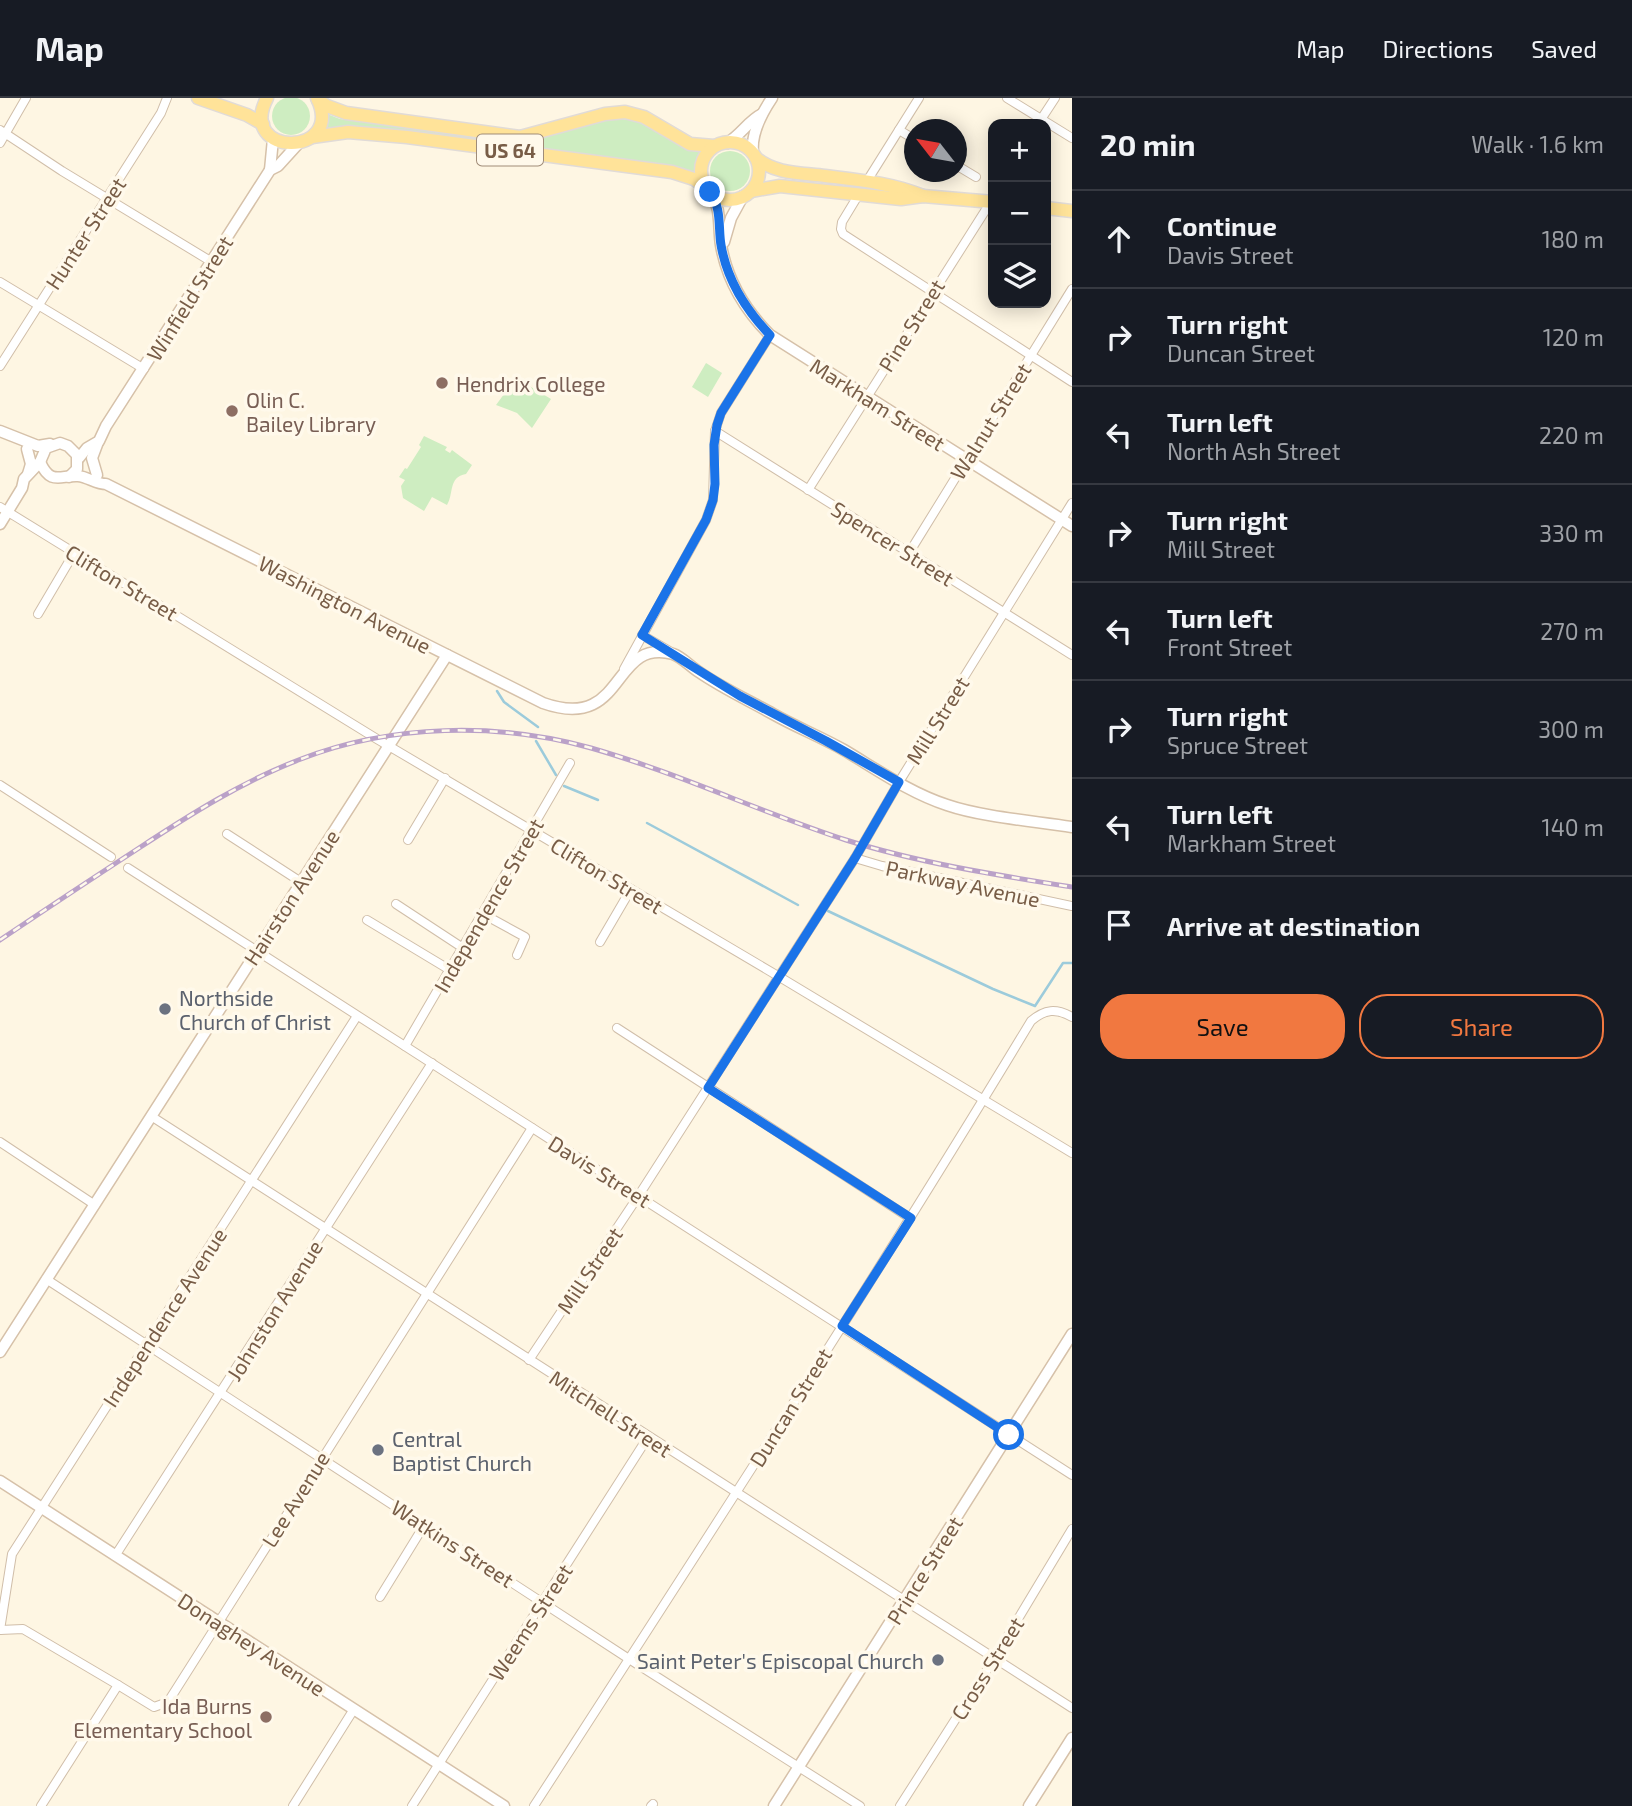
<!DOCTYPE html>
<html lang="en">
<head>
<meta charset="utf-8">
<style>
	body { margin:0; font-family:"Exo 2",sans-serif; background:#20242c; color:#f1f3f6 }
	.controls { position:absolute; right:21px; top:21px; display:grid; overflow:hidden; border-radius:14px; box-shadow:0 4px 18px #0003 }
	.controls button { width:63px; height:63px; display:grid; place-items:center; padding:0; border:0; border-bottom:2px solid #363941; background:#171b24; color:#f1f3f6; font:35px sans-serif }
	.compass { position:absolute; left:904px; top:21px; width:63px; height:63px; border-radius:50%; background:#171b24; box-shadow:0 4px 18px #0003; rotate:301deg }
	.stop { position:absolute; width:21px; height:21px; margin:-16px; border:5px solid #1a73e8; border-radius:50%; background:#fff }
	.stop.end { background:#1a73e8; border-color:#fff; box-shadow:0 2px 7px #0008 }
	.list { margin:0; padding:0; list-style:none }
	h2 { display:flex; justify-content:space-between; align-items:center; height:91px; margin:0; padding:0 28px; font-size:30px }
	h2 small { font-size:23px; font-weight:400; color:#9ea1a6 }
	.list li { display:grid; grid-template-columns:46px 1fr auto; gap:21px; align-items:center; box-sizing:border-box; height:98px; padding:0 28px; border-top:2px solid #363941 }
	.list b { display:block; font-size:26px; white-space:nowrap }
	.list p { margin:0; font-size:23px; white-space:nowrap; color:#9ea1a6 }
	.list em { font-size:23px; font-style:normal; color:#9ea1a6 }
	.actions { display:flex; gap:14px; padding:21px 28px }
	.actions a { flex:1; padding:16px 0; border:2px solid #f17840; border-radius:28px; text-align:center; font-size:24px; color:#f17840 }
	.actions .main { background:#f17840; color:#111 }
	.icon { flex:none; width:38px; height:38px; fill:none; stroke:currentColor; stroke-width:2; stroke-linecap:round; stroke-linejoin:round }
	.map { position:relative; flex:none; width:1072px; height:1708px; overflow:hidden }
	header { display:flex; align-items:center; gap:42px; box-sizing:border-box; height:98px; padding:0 35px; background:#171b24; border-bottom:2px solid #363941 }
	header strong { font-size:33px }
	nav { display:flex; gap:38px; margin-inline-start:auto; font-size:24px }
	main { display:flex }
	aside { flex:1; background:#171b24 }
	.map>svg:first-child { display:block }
	.grass { fill:#ceedc1 }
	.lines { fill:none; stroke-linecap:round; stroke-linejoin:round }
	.stream { stroke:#9ccbdb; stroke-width:2.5 }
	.street-casing { stroke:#d0bea9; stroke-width:10 }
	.secondary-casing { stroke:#d6c1a9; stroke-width:13 }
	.primary-casing { stroke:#e1dbd7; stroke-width:15 }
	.street { stroke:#fff; stroke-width:8 }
	.secondary { stroke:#fff; stroke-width:10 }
	.primary { stroke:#ffe399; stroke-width:12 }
	.rail-casing { stroke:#baa1c8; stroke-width:5 }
	.rail { stroke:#fff9eb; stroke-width:2.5; stroke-dasharray:8; stroke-linecap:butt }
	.route { stroke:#1a73e8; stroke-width:9 }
	.education-dot { fill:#8d6e63; stroke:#fff9eb; stroke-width:2.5 }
	.worship-dot { fill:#6b7280; stroke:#fff9eb; stroke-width:2.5 }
	.labels { text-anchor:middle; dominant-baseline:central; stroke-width:7; stroke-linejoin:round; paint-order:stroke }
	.shield { fill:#fff9eb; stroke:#a08c78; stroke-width:2 }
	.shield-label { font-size:19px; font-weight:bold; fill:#785d47 }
	.street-label { font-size:21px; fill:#785d47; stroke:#fff9eb }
	.education-label { font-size:21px; fill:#785e54; stroke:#fff9eb; text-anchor:start }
	.worship-label { font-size:21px; fill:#5b616d; stroke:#fff9eb; text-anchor:start }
</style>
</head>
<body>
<header>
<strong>Map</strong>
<nav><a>Map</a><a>Directions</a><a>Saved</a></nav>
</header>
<main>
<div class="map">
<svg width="1072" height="1708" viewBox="0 0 1072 1708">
	<rect width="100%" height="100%" fill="#fef6e3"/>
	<g class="grass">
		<circle cx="291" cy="18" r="19"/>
		<path d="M327,16L340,21L384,27L517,45L610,21C650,18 666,44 701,54L697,64L695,75L324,31Z"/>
		<circle cx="730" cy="73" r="20"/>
		<polygon points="706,265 722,275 708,299 692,289"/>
		<polygon points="516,280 551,301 532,330 517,315 496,307"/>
		<path d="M424,338L447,349L445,352L450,355L452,352L472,367L466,376C448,379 454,396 447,407L432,399L424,413L403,400L401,388L405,382L399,379L405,370L407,371L421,349L419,347Z"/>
	</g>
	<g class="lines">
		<g class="stream">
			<polyline points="497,593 504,604 538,629"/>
			<polyline points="536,643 556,677"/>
			<polyline points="564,688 598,702"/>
			<polyline points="647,725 798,807"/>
			<polyline points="828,813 993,891 1035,908 1063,865 1072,865"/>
		</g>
		<g class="street-casing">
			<g id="street">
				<polyline points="1007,0 1072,40"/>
				<polyline points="1038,26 1055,0"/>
				<polyline points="0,32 62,73 212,164"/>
				<polyline points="899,32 914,41"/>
				<polyline points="0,45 26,0"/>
				<polyline points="956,67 976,79"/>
				<polyline points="867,83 919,0"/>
				<polyline points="859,96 842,124 841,131 843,136 1072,284"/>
				<polyline points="0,184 144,271"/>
				<polyline points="0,268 161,15 167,0"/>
				<polyline points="715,333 1072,557"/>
				<polyline points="808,392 992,102"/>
				<polyline points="0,409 377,641 778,878 1072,1055"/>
				<polyline points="909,455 1072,191"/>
				<polyline points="38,516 74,455"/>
				<polyline points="642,537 673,555"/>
				<polyline points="624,571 706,422 713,402 715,333 721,315 770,237"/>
				<polyline points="0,687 111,759"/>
				<polyline points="227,736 301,784"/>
				<polyline points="408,742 445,680"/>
				<polyline points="855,760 882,768 1072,808"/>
				<polyline points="128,770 1072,1377"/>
				<polyline points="396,806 463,850"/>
				<polyline points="483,816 525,839 517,857"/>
				<polyline points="367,822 450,872"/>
				<polyline points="600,844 631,791"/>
				<polyline points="617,930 910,1120"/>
				<polyline points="405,948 570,665"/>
				<polyline points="151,1018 1072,1610"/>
				<polyline points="0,1044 95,1107"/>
				<polyline points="46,1181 629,1561 860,1708"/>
				<polyline points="529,1262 639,1097 855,760 899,684 1072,405"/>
				<polyline points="115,1458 432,965"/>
				<polyline points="380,1499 425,1426"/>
				<polyline points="0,1532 12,1456 357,918"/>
				<polyline points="0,1532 23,1531 118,1587"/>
				<polyline points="41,1708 118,1587 154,1609 168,1604 532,1030"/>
				<polyline points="293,1708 354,1611"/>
				<polyline points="412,1708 648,1339"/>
				<path d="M534,1708C702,1448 871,1188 1031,923C1045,911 1056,910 1072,919"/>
				<polyline points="651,1708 653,1706"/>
				<polyline points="900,1708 994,1561 1072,1431"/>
			</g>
		</g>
		<g class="secondary-casing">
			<g id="secondary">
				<path d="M727,45C741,37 748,23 762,16"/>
				<path d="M753,54C751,36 762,15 772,0"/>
				<polyline points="270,72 273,41"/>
				<path d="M710,94C722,110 718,130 721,147C727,182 746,213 770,237L1072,428"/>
				<polyline points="724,144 731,120 743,98"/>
				<polyline points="0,333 38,348 50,346"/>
				<polyline points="27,351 31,366 28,376"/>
				<polyline points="79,360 87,350 99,343 106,328 270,72 278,68 298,46"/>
				<path d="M40,364C51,388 60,377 78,378C88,379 96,386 106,386L543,605C627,635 610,539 673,556C682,559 691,569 699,574C722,590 748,602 773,616C796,629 821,639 844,652C876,671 910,695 947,707C982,719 1034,723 1072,729"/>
				<polyline points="97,377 92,360 98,344"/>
				<polyline points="0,426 22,390 24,381 40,364 46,350 60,345 68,348 77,357 77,371 69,379"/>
				<polyline points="0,1254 447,557"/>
				<polyline points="0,1383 504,1708"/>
				<polyline points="774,1708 1072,1236"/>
				<polyline points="1029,1708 1072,1640"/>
			</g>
		</g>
		<g class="primary-casing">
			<g id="primary">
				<polyline points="198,0 247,17 263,26"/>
				<path d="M267,0C236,60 346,60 317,0"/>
				<polyline points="318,2 327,8 346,15 520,39 605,16 625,14 644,19 690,46 714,48"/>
				<polyline points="312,39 348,34 407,39 672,74 694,81 704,88"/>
				<circle cx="730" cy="73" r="29"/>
				<path d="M756,60C775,76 801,75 825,78C858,82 892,85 923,98"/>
				<polyline points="751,93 780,88 901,101 923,98 993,104"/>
				<polyline points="1046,110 1072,113"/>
			</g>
		</g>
		<use href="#street" class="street"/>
		<use href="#secondary" class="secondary"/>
		<use href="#primary" class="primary"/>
		<g class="rail-casing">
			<path id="rail" d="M0,842C46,811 93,780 139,750C191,716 243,683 301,661C391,626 498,624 591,650C678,675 760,714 846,742C919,765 996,777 1072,789"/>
		</g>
		<use href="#rail" class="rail"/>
	</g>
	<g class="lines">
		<path class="route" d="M710,94C722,110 718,130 721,147C727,182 746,212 770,237L721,315L717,327L714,347L715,386L713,402L706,422L642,537L740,598L826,643L899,684L855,760L708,990L911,1120L842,1228L1009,1337"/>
	</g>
	<g class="education-dot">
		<circle cx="442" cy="285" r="7"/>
		<circle cx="232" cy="313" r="7"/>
		<circle cx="266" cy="1619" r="7"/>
	</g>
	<g class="worship-dot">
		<circle cx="165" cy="911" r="7"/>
		<circle cx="378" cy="1352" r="7"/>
		<circle cx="938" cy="1562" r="7"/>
	</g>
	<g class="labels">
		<rect class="shield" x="477" y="36.5" width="66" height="31" rx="5"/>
		<g class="shield-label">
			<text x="510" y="52">US 64</text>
		</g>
		<g class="street-label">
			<text transform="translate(85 135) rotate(-57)">Hunter Street</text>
			<text transform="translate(189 200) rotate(-58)">Winfield Street</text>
			<text transform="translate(911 227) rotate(-58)">Pine Street</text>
			<text transform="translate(878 306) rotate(32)">Markham Street</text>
			<text transform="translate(990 323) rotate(-58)">Walnut Street</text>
			<text transform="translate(893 445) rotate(32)">Spencer Street</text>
			<text transform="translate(122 484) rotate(31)">Clifton Street</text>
			<text transform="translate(345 506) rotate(27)">Washington Avenue</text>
			<text transform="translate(937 622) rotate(-58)">Mill Street</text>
			<text transform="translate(607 777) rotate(31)">Clifton Street</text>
			<text transform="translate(963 785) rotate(12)">Parkway Avenue</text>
			<text transform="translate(291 799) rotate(-57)">Hairston Avenue</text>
			<text transform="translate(488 807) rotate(-60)">Independence Street</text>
			<text transform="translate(600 1073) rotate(32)">Davis Street</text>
			<text transform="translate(589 1172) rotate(-56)">Mill Street</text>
			<text transform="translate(274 1212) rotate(-58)">Johnston Avenue</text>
			<text transform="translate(164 1219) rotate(-57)">Independence Avenue</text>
			<text transform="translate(790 1309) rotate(-58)">Duncan Street</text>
			<text transform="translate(611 1315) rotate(33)">Mitchell Street</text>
			<text transform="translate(295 1401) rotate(-58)">Lee Avenue</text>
			<text transform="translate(453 1445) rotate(33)">Watkins Street</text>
			<text transform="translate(924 1472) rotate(-58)">Prince Street</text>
			<text transform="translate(530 1524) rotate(-57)">Weems Street</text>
			<text transform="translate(252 1546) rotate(33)">Donaghey Avenue</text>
			<text transform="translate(987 1570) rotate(-58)">Cross Street</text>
		</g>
		<g class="education-label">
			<text x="456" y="285">Hendrix College</text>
			<text x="246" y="301">Olin C.<tspan x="246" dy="24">Bailey Library</tspan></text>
			<text x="252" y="1607" text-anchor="end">Ida Burns<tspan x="252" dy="24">Elementary School</tspan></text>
		</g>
		<g class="worship-label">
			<text x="179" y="899">Northside<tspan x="179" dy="24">Church of Christ</tspan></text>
			<text x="392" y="1340">Central<tspan x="392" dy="24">Baptist Church</tspan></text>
			<text x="924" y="1562" text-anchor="end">Saint Peter's Episcopal Church</text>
		</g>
	</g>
</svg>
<div class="controls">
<button>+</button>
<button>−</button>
<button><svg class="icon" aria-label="layers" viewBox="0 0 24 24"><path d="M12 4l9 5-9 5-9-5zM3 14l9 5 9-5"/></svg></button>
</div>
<svg class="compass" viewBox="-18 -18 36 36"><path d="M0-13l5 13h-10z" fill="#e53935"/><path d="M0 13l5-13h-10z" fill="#9ea1a6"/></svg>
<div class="stop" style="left:1009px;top:1337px"></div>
<div class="stop end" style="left:710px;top:94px"></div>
</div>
<aside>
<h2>20 min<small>Walk · 1.6 km</small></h2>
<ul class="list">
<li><svg class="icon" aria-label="ahead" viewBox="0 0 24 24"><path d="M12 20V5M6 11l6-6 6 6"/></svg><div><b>Continue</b><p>Davis Street</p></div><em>180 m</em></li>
<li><svg class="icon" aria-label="right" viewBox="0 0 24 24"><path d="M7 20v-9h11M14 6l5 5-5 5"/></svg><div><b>Turn right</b><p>Duncan Street</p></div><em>120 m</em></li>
<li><svg class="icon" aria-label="left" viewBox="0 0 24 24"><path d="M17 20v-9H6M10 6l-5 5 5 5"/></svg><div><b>Turn left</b><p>North Ash Street</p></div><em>220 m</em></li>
<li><svg class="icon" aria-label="right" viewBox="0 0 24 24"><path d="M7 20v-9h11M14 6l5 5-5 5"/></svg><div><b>Turn right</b><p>Mill Street</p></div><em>330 m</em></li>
<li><svg class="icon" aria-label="left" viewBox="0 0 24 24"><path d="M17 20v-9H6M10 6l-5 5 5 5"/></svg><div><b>Turn left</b><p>Front Street</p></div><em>270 m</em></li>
<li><svg class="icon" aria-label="right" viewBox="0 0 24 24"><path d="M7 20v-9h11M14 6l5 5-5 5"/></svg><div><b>Turn right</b><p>Spruce Street</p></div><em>300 m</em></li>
<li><svg class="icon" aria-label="left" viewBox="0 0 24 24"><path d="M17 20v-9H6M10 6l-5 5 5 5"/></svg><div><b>Turn left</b><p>Markham Street</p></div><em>140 m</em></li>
<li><svg class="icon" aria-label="arrive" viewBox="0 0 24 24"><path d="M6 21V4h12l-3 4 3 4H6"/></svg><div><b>Arrive at destination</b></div></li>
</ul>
<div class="actions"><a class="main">Save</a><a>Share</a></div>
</aside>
</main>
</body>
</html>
